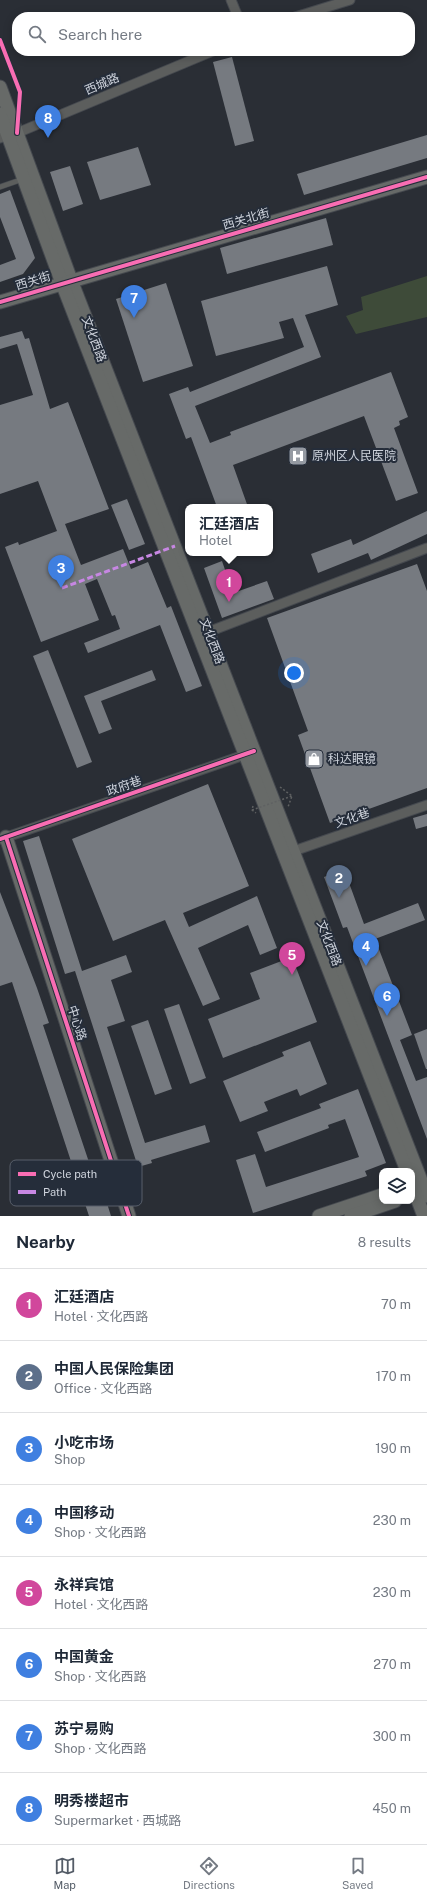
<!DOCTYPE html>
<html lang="en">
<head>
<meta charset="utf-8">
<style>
	body { margin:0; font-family:"Public Sans","Noto Sans SC",sans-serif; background:#f2f2f3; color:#1f2937 }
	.controls { position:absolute; right:12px; bottom:12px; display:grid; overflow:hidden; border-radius:8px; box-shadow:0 2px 10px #0003 }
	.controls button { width:36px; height:36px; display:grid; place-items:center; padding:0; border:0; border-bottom:1px solid #e0e1e3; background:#fff; color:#1f2937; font:20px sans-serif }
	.you { position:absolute; left:294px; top:673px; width:14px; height:14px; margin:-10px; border:3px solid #fff; border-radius:50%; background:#1a73e8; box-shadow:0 0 0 6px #1a73e833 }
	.badge { display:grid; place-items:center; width:26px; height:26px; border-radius:50%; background:#545c67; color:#fff; font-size:13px; font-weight:700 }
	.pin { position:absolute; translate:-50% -33px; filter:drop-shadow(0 1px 2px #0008) }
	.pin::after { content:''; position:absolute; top:21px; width:14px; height:12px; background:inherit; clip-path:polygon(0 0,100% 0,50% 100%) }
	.popup { position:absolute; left:185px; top:504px; width:88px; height:52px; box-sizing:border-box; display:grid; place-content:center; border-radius:8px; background:#fff; filter:drop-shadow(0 1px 3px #0005); font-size:13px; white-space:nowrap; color:#747a83 }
	.popup b { font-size:15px; color:#1f2937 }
	.popup::after { content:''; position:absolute; left:50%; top:100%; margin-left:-8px; border:8px solid transparent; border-top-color:#fff }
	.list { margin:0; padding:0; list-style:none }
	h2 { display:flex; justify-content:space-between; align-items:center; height:52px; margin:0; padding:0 16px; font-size:17px }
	h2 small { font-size:13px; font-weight:400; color:#747a83 }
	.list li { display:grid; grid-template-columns:26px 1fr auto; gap:12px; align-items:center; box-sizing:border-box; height:72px; padding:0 16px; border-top:1px solid #e0e1e3 }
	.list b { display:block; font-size:15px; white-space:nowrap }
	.list p { margin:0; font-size:13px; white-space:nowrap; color:#747a83 }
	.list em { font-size:13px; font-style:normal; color:#747a83 }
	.icon { flex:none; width:22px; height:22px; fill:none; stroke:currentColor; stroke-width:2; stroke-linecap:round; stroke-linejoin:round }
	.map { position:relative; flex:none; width:427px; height:1216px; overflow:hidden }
	.search { position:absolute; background:#fff; box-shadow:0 2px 10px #0003; left:12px; right:12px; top:12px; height:44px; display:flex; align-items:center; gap:10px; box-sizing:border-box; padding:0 14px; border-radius:16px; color:#747a83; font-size:15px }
	.sheet { height:628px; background:#fff }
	nav { display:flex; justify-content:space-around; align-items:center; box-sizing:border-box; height:56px; border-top:1px solid #e0e1e3; background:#fff; font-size:11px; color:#747a83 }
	nav a { display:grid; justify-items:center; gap:2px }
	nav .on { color:#545c67 }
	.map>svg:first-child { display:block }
	.green { fill:#3e4b39 }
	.building { fill:#767a80 }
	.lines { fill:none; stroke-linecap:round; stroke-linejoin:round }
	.lane-casing { stroke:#45494f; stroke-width:6 }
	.street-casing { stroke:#45494f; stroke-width:11 }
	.secondary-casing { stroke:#45494f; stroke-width:15 }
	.path { stroke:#5f6162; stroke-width:1.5; stroke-dasharray:2 2; stroke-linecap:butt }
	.lane { stroke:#5c5e5d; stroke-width:4.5 }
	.street { stroke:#5c5e5d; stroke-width:9 }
	.secondary { stroke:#676a68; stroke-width:13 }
	.path-bridge { stroke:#5f6162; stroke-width:1.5; stroke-dasharray:2 2; stroke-linecap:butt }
	.quiet { stroke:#c787e3; stroke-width:3; stroke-dasharray:6 3; stroke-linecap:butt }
	.cycleway-casing { stroke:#252d3a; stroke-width:6 }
	.cycleway { stroke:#f96db3; stroke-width:4 }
	.labels { text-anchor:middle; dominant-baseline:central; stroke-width:4; stroke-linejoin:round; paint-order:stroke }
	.street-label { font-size:12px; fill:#cfd4dd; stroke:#252d3a }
	.poi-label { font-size:12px; fill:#cfd4dd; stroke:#252d3a; text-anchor:start }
	.key { fill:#252d3a; stroke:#585f6b; stroke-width:1 }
	.key-label { font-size:11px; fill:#cfd4dd }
</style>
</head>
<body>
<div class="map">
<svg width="427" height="1216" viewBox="0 0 427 1216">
	<rect width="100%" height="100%" fill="#2a2e35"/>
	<polygon class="green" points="427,276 427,317 356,334 346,316 363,310 361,297"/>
	<g class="building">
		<polygon points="232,57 254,141 235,146 213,62"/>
		<polygon points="427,135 427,158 304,195 297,174"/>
		<polygon points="138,147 151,185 100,200 87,162"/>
		<polygon points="70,166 83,204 63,211 50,172"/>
		<polygon points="10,190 35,258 23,274 0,282 0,265 16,259 0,217 0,194"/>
		<polygon points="326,218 333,245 227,274 220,248"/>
		<polygon points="327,266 338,305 305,315 321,357 195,406 210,443 231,435 230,432 391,372 408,417 399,421 400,425 394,428 418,493 396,501 364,416 233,465 248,507 217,507 191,437 186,439 169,394 188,387 190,392 304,347 293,318 279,322 284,338 216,356 201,301"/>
		<polygon points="166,283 193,366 143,382 116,299"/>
		<polygon points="22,331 25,339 29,338 50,409 68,402 109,509 65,524 81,565 123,549 131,569 148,562 167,608 171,606 202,686 186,692 160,625 88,653 84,643 120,629 115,615 112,616 97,579 85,584 99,620 41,642 5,547 18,542 19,545 57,531 38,481 0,494 0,405 33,395 17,344 0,349 0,337"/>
		<polygon points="127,499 145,544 129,550 111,505"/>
		<polygon points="427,511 427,534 371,560 368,553 318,573 311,554 351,539 353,545"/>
		<polygon points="222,561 233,593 267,581 274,599 222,618 204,568"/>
		<polygon points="417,564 427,591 427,788 330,823 298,735 308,731 267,618"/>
		<polygon points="48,650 92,762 77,768 33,656"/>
		<polygon points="152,670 156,680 101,701 112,729 99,734 84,696"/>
		<polygon points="208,784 249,886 183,913 189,927 257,896 277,948 260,955 248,925 198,948 220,999 203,1006 165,920 113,941 72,839"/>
		<polygon points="427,814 427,826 416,829 413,818"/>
		<polygon points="39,836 82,971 126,955 132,972 111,980 125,1021 107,1027 145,1143 205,1125 210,1142 151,1160 152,1163 138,1167 75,971 65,974 23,841"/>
		<polygon points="344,869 364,924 418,903 425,920 375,939 412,1035 400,1040 416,1081 427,1077 427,1139 347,927 343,928 324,877"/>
		<polygon points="0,892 37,988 49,1023 43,1025 100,1195 104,1194 111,1216 89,1216 12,982 0,986"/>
		<polygon points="292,957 317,1022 223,1058 208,1019 260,999 250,973"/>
		<polygon points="179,1004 206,1078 190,1084 164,1009"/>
		<polygon points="148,1020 172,1089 155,1095 131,1026"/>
		<polygon points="427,1029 427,1069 426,1069 414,1034"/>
		<polygon points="310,1041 327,1084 300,1096 297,1089 264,1102 268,1111 240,1122 223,1081 284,1056 282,1052"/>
		<polygon points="358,1089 386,1163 365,1171 367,1176 253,1213 236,1160 255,1154 266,1187 359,1157 345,1119 328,1125 329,1128 265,1152 257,1132 321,1108 319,1104"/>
	</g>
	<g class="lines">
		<g class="lane-casing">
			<polyline id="lane" points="0,187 23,179"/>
		</g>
		<g class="street-casing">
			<g id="street">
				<polyline points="231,0 238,17"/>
				<polyline points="295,17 350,0"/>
				<polyline points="0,138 17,133 213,51"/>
				<polyline points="208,632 427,548"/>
				<polyline points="1,839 250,753"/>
				<polyline points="288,853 427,805"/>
			</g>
		</g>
		<g class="secondary-casing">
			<g id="secondary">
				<polyline points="0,87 71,280 427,1196"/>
				<polyline points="0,114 62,283 407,1171"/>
				<polyline points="0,302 427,177"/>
				<polyline points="6,837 129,1216"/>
				<polyline points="412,1185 424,1216"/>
				<polyline points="319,1216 382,1195"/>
				<polyline points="351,1216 395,1201"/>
			</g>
		</g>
		<g class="path">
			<polyline points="280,787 292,796 288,807"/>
			<polyline points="253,806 252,810 256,813"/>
		</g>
		<use href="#lane" class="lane"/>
		<use href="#street" class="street"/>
		<use href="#secondary" class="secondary"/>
		<polyline class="path-bridge" points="252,810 292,796"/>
		<polyline class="quiet" points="62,588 175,546"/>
		<g class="cycleway-casing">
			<g id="cycleway">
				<polyline points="0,40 20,92 17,133"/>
				<polyline points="0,302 427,177"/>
				<polyline points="6,837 129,1216"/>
				<polyline points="0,839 254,751"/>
			</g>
		</g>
		<use href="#cycleway" class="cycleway"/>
	</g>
	<defs>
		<g id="hospital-square" transform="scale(1)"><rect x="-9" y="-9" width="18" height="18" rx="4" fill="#959aa2" stroke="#252d3a"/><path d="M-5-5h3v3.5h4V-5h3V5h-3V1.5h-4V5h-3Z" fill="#fff"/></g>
		<g id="shop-square" transform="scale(1)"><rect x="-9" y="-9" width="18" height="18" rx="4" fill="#959aa2" stroke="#252d3a"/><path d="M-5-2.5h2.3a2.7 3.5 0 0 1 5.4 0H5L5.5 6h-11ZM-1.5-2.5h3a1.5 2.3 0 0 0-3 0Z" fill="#fff"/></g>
	</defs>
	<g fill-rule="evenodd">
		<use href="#hospital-square" x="298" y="456"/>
		<use href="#shop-square" x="314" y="759"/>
	</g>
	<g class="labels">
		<g class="street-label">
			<text transform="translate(102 84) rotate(-23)">西城路</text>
			<text transform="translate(246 219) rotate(-16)">西关北街</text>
			<text transform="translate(33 281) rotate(-17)">西关街</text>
			<text transform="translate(94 339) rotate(69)">文化西路</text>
			<text transform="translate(212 641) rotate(69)">文化西路</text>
			<text transform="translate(124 786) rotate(-19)">政府巷</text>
			<text transform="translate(352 818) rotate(-19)">文化巷</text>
			<text transform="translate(329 943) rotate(69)">文化西路</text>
			<text transform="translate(77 1023) rotate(72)">中心路</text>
		</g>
		<g class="poi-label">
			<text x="312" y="456">原州区人民医院</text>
			<text x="328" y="759">科达眼镜</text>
		</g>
	</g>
	<rect x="10" y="1160" width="132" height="46" rx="6" class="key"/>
	<rect x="18" y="1172" width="18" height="4" fill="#f96db3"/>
	<rect x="18" y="1190" width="18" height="4" fill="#c787e3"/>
	<g class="key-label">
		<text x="43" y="1178">Cycle path</text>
		<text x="43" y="1196">Path</text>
	</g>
</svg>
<div class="controls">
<button><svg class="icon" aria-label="layers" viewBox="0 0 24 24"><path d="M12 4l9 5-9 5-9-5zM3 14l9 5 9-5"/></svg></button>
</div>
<div class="you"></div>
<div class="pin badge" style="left:229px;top:602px;background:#d1479c">1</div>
<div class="popup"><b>汇廷酒店</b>Hotel</div>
<div class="pin badge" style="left:339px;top:898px;background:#5c6f8a">2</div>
<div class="pin badge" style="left:61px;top:588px;background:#3f7fe0">3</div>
<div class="pin badge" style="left:366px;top:966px;background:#3f7fe0">4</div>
<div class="pin badge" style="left:292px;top:975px;background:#d1479c">5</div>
<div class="pin badge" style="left:387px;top:1016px;background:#3f7fe0">6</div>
<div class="pin badge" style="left:134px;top:318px;background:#3f7fe0">7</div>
<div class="pin badge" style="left:48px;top:138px;background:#3f7fe0">8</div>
<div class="search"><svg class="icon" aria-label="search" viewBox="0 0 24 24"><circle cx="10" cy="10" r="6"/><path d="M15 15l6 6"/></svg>Search here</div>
</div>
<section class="sheet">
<h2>Nearby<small>8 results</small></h2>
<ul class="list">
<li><span class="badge" style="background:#d1479c">1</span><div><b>汇廷酒店</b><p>Hotel · 文化西路</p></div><em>70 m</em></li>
<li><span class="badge" style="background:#5c6f8a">2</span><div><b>中国人民保险集团</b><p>Office · 文化西路</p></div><em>170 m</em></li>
<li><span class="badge" style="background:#3f7fe0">3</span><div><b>小吃市场</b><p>Shop</p></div><em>190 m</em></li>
<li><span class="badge" style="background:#3f7fe0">4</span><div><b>中国移动</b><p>Shop · 文化西路</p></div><em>230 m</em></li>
<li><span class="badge" style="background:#d1479c">5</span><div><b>永祥宾馆</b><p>Hotel · 文化西路</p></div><em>230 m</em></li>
<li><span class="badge" style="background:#3f7fe0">6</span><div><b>中国黄金</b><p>Shop · 文化西路</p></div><em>270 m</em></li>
<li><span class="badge" style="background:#3f7fe0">7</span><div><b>苏宁易购</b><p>Shop · 文化西路</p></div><em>300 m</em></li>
<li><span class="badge" style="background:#3f7fe0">8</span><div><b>明秀楼超市</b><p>Supermarket · 西城路</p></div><em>450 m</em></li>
</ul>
</section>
<nav>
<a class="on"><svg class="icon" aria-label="map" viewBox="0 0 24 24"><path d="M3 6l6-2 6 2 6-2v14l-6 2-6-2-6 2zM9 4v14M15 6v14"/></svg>Map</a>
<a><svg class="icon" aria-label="directions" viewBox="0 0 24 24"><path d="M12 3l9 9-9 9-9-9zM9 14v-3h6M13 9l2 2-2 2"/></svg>Directions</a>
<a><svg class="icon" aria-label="saved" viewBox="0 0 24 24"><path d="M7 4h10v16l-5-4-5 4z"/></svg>Saved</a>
</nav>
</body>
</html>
